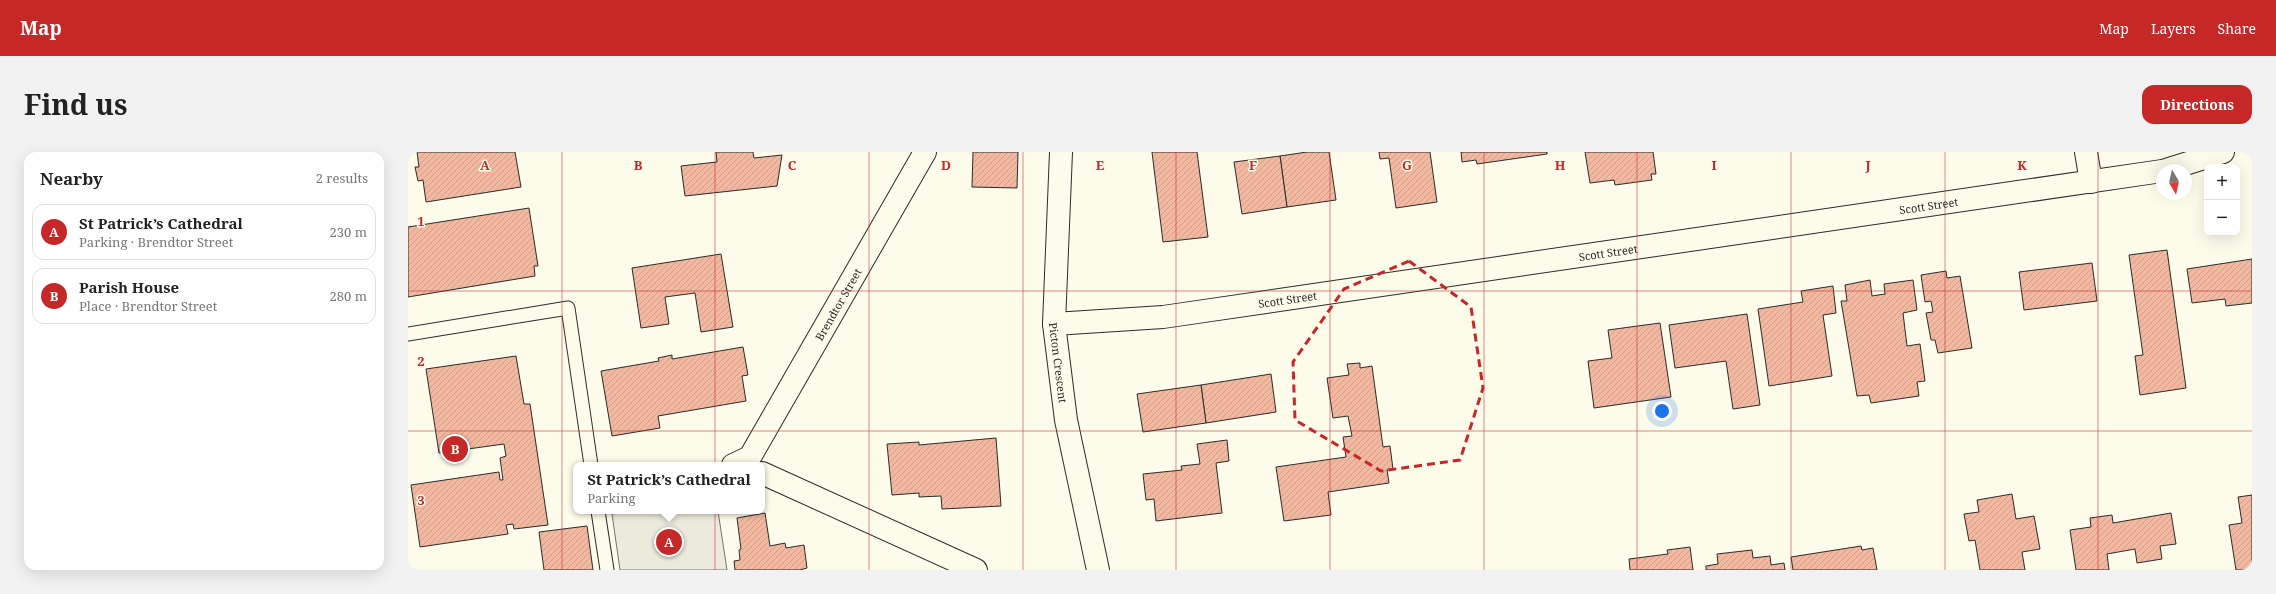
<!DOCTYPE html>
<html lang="en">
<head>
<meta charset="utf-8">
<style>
	body { margin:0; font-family:"Noto Serif",serif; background:#f2f2f2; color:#222 }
	.controls { position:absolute; right:12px; top:12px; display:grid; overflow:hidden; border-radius:8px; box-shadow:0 4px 16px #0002 }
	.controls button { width:36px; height:36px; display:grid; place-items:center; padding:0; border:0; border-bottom:1px solid #e0e0e0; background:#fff; color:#222; font:20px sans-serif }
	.compass { position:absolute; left:1748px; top:12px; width:36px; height:36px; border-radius:50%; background:#fff; box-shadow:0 4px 16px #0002; rotate:171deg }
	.you { position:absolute; left:1254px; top:259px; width:14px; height:14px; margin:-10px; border:3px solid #fff; border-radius:50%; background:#1a73e8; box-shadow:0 0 0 6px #1a73e833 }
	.badge { display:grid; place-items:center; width:26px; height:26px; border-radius:50%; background:#c62828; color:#fff; font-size:13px; font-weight:700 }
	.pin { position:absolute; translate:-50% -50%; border:2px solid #fff; box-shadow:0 1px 4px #0006 }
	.popup { position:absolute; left:165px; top:310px; width:192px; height:52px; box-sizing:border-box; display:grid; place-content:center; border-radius:8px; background:#fff; filter:drop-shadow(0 1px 3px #0005); font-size:13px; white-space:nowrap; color:#767676 }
	.popup b { font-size:15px; color:#222 }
	.popup::after { content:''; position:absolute; left:50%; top:100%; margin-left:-8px; border:8px solid transparent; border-top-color:#fff }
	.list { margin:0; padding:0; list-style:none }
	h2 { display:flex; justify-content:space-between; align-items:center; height:52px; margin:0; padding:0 16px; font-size:17px }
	h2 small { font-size:13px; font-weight:400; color:#767676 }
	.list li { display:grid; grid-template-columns:26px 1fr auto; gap:12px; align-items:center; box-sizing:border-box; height:56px; margin:0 8px 8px; padding:0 8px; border:1px solid #e0e0e0; border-radius:12px }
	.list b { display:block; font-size:15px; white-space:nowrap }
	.list p { margin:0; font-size:13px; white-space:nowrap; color:#767676 }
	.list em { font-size:13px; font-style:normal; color:#767676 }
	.map { position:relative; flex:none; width:1844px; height:418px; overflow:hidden; border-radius:12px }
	header { display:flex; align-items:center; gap:24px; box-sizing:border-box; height:56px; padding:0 20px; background:#c62828; color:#fff }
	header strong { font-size:19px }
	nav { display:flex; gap:22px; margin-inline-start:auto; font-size:14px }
	.intro { display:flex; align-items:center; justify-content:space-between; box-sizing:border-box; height:96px; padding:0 24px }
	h1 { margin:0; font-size:28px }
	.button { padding:10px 18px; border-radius:12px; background:#c62828; color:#fff; font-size:14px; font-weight:700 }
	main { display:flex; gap:24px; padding:0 24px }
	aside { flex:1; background:#fff; border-radius:12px; box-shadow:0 4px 16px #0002 }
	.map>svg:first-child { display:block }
	.parking { fill:#eceadb; stroke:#74746e }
	.building { fill:url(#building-hatch); stroke:#2b2b2b }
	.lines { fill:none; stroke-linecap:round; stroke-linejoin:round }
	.service-casing { stroke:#2b2b2b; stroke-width:15 }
	.minor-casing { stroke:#2b2b2b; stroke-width:24 }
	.service { stroke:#fdfbea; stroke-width:13 }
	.minor { stroke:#fdfbea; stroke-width:22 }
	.marked { fill:none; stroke:#c62828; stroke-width:3; stroke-dasharray:8 5; stroke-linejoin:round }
	.grid { fill:none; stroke:#c62828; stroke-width:1; stroke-opacity:0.55 }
	.labels { text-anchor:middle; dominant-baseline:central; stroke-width:3; stroke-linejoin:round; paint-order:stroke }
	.street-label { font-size:11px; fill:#2b2b2b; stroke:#fdfbea }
	.grid-label { font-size:13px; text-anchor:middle; font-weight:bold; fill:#c62828; stroke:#fdfbea; stroke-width:3; stroke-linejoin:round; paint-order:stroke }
</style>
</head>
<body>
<header>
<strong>Map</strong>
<nav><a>Map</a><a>Layers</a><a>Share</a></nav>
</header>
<div class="intro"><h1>Find us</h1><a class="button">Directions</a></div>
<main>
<aside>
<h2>Nearby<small>2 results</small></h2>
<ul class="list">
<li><span class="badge">A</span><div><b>St Patrick’s Cathedral</b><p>Parking · Brendtor Street</p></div><em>230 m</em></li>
<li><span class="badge">B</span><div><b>Parish House</b><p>Place · Brendtor Street</p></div><em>280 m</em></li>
</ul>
</aside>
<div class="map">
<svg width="1844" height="418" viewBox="0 0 1844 418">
	<defs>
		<pattern id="building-hatch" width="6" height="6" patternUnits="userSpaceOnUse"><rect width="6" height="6" fill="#f2b8a0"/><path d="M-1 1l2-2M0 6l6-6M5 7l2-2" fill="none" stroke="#d09e8a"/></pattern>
	</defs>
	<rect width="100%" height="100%" fill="#fdfbea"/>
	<polygon class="parking" points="228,359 310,359 319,418 212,418 204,362"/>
	<g class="building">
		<polygon points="9,0 107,0 113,35 18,50 15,28 10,29 7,15 11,15"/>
		<polygon points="308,0 345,0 346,6 374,3 369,34 277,44 273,14 309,10"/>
		<polygon points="565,0 610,0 609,36 564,35"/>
		<polygon points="744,0 789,0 800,85 755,90"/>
		<polygon points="899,0 921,0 928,48 879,55 872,4"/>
		<polygon points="971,0 1022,0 1029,50 988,56 981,6 972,7"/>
		<polygon points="1053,0 1139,0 1139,2 1069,12 1068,8 1054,10"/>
		<polygon points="1177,0 1245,0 1248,22 1243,22 1244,28 1207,33 1206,28 1182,31"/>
		<polygon points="872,4 879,55 834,62 826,10"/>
		<polygon points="121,56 130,114 126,114 127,124 0,145 0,75"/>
		<polygon points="1759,98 1778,236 1732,243 1727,204 1735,203 1721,103"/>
		<polygon points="313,102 325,175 293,180 287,141 257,145 261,172 233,176 224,116"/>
		<polygon points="1844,107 1844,151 1818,154 1817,147 1784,151 1779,117"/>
		<polygon points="1684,111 1689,149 1616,158 1611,120"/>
		<polygon points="1538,119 1539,126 1552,124 1564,196 1530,201 1527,188 1523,188 1518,161 1525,160 1523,149 1517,150 1513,123"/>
		<polygon points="1462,128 1464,144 1477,142 1476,132 1505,128 1509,158 1495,161 1499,194 1512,192 1517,229 1509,230 1511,244 1463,251 1461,243 1449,244 1433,149 1439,149 1437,133"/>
		<polygon points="1425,134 1428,161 1415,163 1424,224 1361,234 1350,157 1395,150 1393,139"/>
		<polygon points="1339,162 1352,253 1325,257 1318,209 1267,216 1261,173"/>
		<polygon points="1252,171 1263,245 1186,256 1180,209 1204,206 1200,178"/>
		<polygon points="335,195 340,223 334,224 338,249 250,264 252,276 204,284 193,219 251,209 250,206 264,203 264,207"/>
		<polygon points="108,204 116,252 122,252 140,373 106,377 105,372 98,373 100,382 12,395 3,333 91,320 92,328 95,328 92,306 98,304 96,292 31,301 18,217"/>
		<polygon points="952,211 952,216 964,214 975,295 982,294 985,317 979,318 981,331 920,340 923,363 876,369 868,315 938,305 935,285 944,284 940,264 925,266 919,226 941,223 939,212"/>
		<polygon points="863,222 868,260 798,271 793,233"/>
		<polygon points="793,233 798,271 735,280 729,242"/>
		<polygon points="588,286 593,354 534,357 533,344 511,345 511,341 484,343 479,292 511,290 511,293"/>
		<polygon points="819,288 821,309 808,311 814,361 748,369 746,347 738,348 735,322 774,318 773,314 792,312 789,292"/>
		<polygon points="1604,342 1608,367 1626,364 1632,397 1614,400 1617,418 1572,418 1567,388 1561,389 1556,362 1571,360 1569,348"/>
		<polygon points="1844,343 1844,418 1828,418 1821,373 1834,371 1830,345"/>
		<polygon points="357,361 362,394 377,391 378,396 396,393 399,416 392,418 327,418 326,409 332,408 331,398 333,397 329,366"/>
		<polygon points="1763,361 1768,392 1752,394 1754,407 1729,411 1727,397 1699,402 1701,418 1668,418 1662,378 1683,375 1682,366 1704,363 1705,371"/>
		<polygon points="179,374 185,418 136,418 131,380"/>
		<polygon points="1453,394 1454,398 1465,396 1469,418 1385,418 1383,405"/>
		<polygon points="1282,395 1285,418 1222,418 1221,407 1260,402 1259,398"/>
		<polygon points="1344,398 1345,406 1362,404 1363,413 1376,411 1377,418 1298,418 1298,414 1310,412 1309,402"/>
	</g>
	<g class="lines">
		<g class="service-casing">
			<g id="service">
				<polyline points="0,182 160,156 183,313"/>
				<polyline points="190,359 199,418"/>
			</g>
		</g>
		<g class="minor-casing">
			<g id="minor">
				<path id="s1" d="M653,0L646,172L658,268L690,418"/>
				<polyline points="1678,0 1683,30"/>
				<polyline points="1758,18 1815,0"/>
				<path id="s2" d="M646,172L755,165L1754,19"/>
				<path id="s3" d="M325,313L342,305L517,0"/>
				<polyline points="354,321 568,418"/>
			</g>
		</g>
		<use href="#service" class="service"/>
		<use href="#minor" class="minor"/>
	</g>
	<path class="marked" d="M1001,109L1063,155L1075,236L1052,308L973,319L887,268L885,210L936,137Z"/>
	<path class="grid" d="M154,0V418M307,0V418M461,0V418M615,0V418M768,0V418M922,0V418M1076,0V418M1229,0V418M1383,0V418M1537,0V418M1690,0V418M0,139H1844M0,279H1844"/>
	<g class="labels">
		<g class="street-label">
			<text stroke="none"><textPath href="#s2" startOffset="883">Scott Street</textPath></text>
			<text stroke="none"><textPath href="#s2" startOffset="559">Scott Street</textPath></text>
			<text stroke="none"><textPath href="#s2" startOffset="235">Scott Street</textPath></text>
			<text stroke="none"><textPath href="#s3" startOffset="195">Brendtor Street</textPath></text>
			<text stroke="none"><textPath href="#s1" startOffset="211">Picton Crescent</textPath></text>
		</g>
	</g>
	<g class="grid-label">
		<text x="77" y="18">A</text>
		<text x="230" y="18">B</text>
		<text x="384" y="18">C</text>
		<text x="538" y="18">D</text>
		<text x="692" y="18">E</text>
		<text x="845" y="18">F</text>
		<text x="999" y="18">G</text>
		<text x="1152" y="18">H</text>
		<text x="1306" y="18">I</text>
		<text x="1460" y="18">J</text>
		<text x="1614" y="18">K</text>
		<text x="13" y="74">1</text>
		<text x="13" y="214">2</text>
		<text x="13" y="353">3</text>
	</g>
</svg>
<div class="controls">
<button>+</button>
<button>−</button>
</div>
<svg class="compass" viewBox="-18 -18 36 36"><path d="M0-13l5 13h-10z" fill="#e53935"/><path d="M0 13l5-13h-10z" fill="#767676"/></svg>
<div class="you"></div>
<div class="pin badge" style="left:261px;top:390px">A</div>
<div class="popup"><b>St Patrick’s Cathedral</b>Parking</div>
<div class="pin badge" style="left:47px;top:297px">B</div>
</div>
</main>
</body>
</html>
